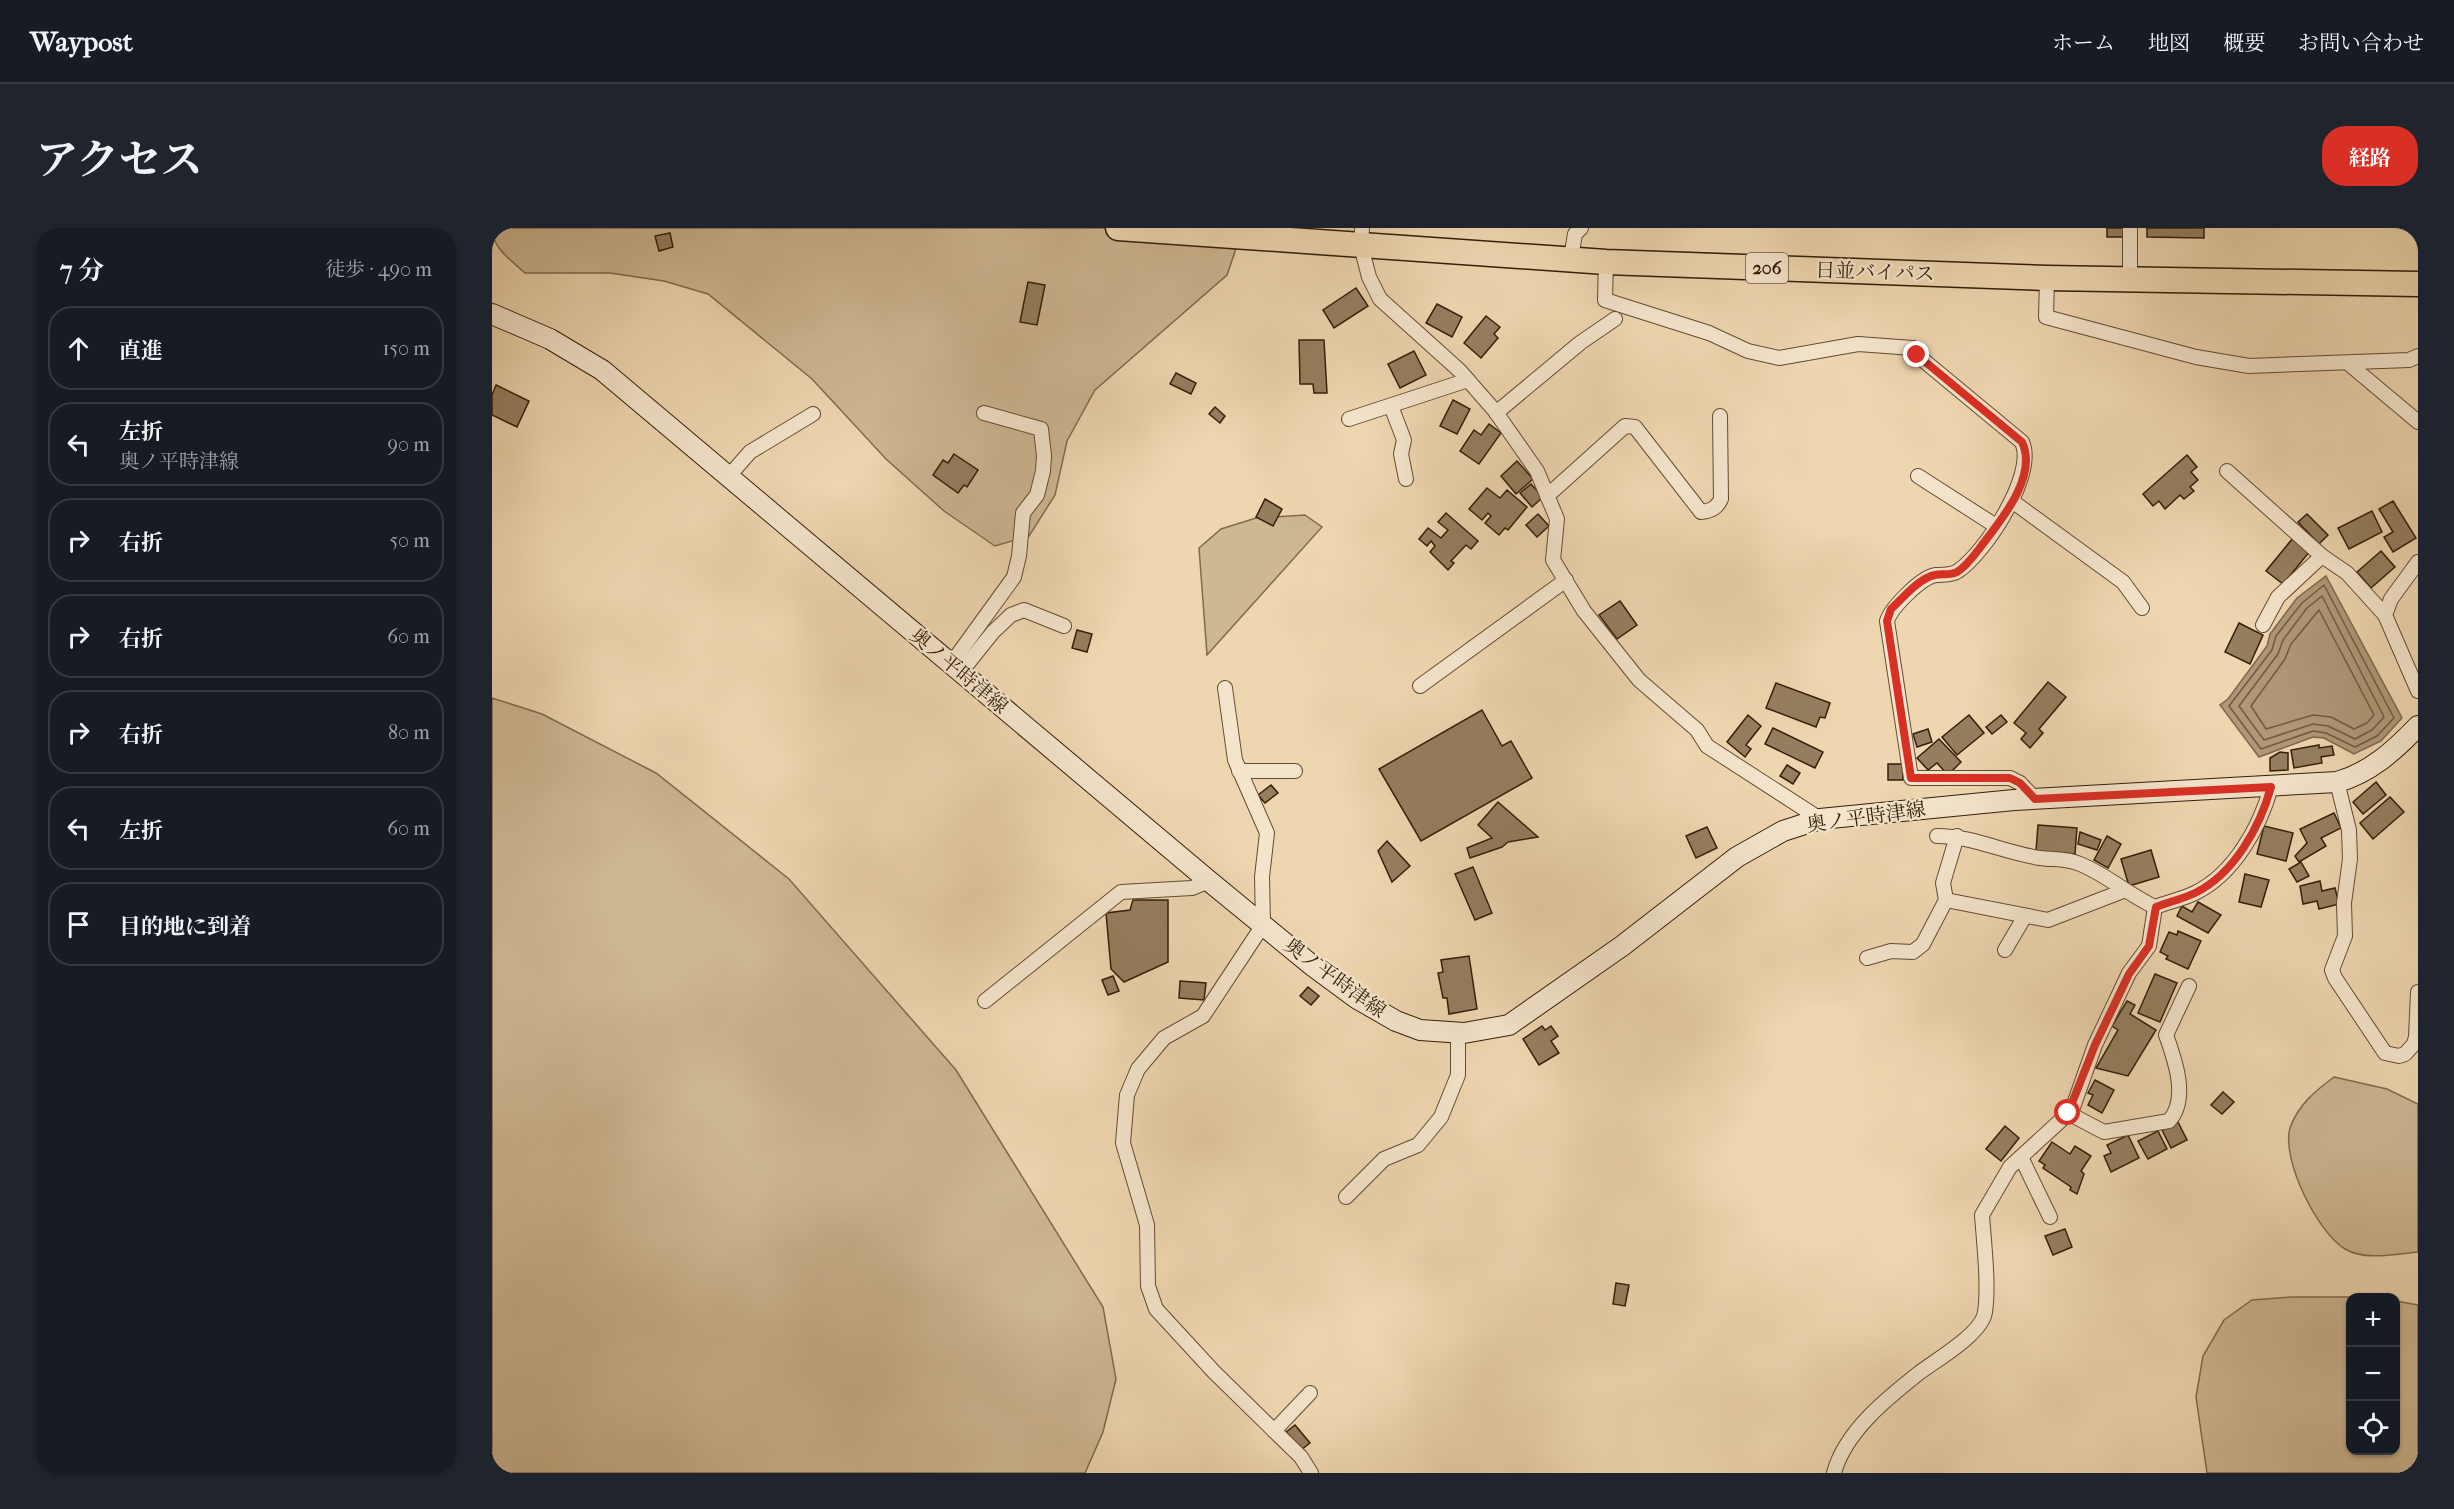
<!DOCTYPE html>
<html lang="ja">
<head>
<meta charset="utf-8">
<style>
	body { margin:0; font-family:"IM FELL French Canon","Noto Serif JP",serif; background:#20242c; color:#f1f3f6 }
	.controls { position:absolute; right:18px; bottom:18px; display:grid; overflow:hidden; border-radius:12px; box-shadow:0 2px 4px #0004 }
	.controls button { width:54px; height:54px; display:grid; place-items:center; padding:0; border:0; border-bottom:2px solid #363941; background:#171b24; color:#f1f3f6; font:30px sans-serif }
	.stop { position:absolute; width:18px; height:18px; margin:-14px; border:4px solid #d93025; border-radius:50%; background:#fff }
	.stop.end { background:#d93025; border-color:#fff; box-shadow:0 2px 6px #0008 }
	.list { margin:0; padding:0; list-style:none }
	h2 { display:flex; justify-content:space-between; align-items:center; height:78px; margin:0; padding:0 24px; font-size:26px }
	h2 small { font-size:20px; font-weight:400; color:#9ea1a6 }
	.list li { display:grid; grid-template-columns:39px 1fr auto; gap:18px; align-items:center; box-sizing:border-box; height:84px; margin:0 12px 12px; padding:0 12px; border:2px solid #363941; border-radius:24px }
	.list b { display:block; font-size:22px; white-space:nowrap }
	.list p { margin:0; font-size:20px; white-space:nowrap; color:#9ea1a6 }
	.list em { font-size:20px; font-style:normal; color:#9ea1a6 }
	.icon { flex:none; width:33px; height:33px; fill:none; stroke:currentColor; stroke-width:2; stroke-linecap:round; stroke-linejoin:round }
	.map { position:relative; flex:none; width:1926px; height:1245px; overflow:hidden; border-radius:24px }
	header { display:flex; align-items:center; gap:36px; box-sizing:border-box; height:84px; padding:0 30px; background:#171b24; border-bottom:2px solid #363941 }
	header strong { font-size:28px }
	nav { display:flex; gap:33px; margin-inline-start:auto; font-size:21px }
	.intro { display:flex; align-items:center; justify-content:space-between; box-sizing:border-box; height:144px; padding:0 36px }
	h1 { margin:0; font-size:42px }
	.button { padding:15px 27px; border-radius:24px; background:#d93025; color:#fff; font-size:21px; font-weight:700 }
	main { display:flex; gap:36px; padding:0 36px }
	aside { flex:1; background:#171b24; border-radius:24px; box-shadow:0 2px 4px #0004 }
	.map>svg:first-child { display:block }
	.green { fill:#ceb793; stroke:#816a4e; stroke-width:1.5 }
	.water { fill:#af9777; stroke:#7e674b; stroke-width:1.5 }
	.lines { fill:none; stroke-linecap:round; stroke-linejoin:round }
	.shore { stroke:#725a40; stroke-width:1.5 }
	.building { fill:#957e5f; stroke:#341e08; stroke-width:1.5 }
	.minor-casing { stroke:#624c32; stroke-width:16 }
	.secondary-casing { stroke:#341e08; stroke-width:22 }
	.trunk-casing { stroke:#341e08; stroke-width:27 }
	.minor { stroke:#f4e4cc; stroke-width:14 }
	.secondary { stroke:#f4e4cc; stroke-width:20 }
	.trunk { stroke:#eed6b0; stroke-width:24 }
	.route { stroke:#d93025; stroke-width:8 }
	.labels { text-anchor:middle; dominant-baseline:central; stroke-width:4.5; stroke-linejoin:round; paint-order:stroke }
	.shield { fill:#f4e4cc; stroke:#6e5943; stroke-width:1.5 }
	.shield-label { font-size:18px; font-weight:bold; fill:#341e08 }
	.street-label { font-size:20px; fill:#341e08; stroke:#f4e4cc }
</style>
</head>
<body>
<header>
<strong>Waypost</strong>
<nav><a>ホーム</a><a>地図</a><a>概要</a><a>お問い合わせ</a></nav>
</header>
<div class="intro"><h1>アクセス</h1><a class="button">経路</a></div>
<main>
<aside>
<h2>7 分<small>徒歩 · 490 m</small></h2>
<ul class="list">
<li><svg class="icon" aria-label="ahead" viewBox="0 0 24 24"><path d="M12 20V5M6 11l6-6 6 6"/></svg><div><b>直進</b></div><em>150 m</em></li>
<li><svg class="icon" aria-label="left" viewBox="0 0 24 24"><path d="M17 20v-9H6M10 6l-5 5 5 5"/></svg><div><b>左折</b><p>奥ノ平時津線</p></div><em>90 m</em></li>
<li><svg class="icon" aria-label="right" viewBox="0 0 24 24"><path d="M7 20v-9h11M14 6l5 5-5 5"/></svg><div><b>右折</b></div><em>50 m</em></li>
<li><svg class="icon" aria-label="right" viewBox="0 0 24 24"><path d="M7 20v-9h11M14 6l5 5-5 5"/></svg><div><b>右折</b></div><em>60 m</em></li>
<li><svg class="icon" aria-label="right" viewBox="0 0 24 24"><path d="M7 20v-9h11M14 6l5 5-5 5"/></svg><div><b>右折</b></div><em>80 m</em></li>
<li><svg class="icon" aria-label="left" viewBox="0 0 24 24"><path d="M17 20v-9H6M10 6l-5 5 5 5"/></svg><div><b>左折</b></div><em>60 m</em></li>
<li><svg class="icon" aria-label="arrive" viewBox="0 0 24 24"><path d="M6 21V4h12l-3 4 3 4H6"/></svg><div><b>目的地に到着</b></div></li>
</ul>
</aside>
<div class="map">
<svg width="1926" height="1245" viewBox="0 0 1926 1245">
	<rect width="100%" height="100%" fill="#eed6b0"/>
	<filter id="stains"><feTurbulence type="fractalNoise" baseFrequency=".00333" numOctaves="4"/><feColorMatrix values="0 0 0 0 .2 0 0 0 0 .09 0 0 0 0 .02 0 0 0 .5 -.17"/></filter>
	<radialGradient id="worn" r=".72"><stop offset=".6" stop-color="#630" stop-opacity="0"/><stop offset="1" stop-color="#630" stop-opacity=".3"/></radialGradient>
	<g class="green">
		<path d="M0,0H751L735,47L603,162L575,213L563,267L537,308L503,318L452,283L394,231L320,151L216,66L172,53L118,45H33C19,32 0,20 0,0Z"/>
		<polygon points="813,287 830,299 715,427 707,320 729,301 764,290"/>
		<polygon points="0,470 50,486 164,545 297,651 464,842 611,1079 624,1151 611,1204 593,1245 0,1245"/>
		<path d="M1842,849L1895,861L1926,876V1024C1904,1026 1873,1033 1853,1021C1826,1005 1789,932 1798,900C1806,877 1823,863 1842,849Z"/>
		<polygon points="1799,1069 1890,1069 1858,1070 1858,1222 1904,1222 1904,1073 1926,1077 1926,1245 1715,1245 1704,1169 1711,1128 1732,1092 1760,1072"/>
	</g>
	<polygon class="water" points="1834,348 1910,490 1889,513 1862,526 1832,510 1821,509 1767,529 1728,477 1736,471 1775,418 1778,406 1805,370"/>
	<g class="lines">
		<g class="shore">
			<polygon points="1832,357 1902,490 1885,508 1863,519 1834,505 1821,503 1769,521 1737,478 1780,422 1784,408 1810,375"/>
			<polygon points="1830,368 1892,489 1880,502 1863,511 1836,498 1821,496 1772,512 1747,478 1786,426 1791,412 1815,380"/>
			<polygon points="1827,382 1882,487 1875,495 1862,501 1839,489 1821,487 1774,501 1759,478 1793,431 1799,416"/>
		</g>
	</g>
	<g class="building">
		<rect x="1615" y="0" width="18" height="9"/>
		<polygon points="1655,0 1712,0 1712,10 1655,9"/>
		<polygon points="178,5 181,19 167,23 163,8"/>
		<polygon points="536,54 553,57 545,97 528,94"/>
		<polygon points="864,60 876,78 842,100 831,82"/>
		<polygon points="945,76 970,89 960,109 934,95"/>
		<polygon points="994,88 1008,99 1002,106 1006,110 989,130 972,115"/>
		<polygon points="807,112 832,112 835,165 822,165 821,156 808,156"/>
		<polygon points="922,123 934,147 908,160 896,136"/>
		<polygon points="684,145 704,155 699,166 678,156"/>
		<polygon points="4,157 37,173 25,199 0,187 0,167"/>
		<polygon points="961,172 978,181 965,206 948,198"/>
		<polygon points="723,179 733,188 728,195 717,186"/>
		<polygon points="997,196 1009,205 987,236 968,223 982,202 989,207"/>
		<polygon points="462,226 486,242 475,259 472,257 466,265 441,247 451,232 456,235"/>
		<polygon points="1695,227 1705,239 1699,244 1706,252 1698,259 1702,263 1692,271 1688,267 1673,281 1667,273 1661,278 1651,266"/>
		<polygon points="1025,233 1041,251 1024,266 1009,248"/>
		<polygon points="1039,256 1051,269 1040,279 1028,265"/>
		<polygon points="995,260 1008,270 1015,262 1035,279 1016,302 1013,300 1007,307 993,295 999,288 996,285 990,292 977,281"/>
		<polygon points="773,271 790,281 781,298 764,289"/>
		<polygon points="1901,273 1924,310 1901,324 1892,309 1901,304 1887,281"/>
		<polygon points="1880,283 1890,304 1857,321 1846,300"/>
		<polygon points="954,285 986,313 979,321 974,317 959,333 962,335 956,342 938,324 943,318 939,313 935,318 927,311 936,300 949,310 956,302 946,294"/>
		<polygon points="1046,286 1057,298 1045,309 1034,297"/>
		<polygon points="1815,286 1836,307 1827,316 1806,294"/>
		<polygon points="1801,310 1819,322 1791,356 1774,343"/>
		<polygon points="1889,323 1903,339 1879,360 1865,344"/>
		<polygon points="1128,373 1145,397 1125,411 1107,387"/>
		<polygon points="1747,395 1771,407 1758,436 1733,424"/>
		<polygon points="585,402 600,406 595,424 580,420"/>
		<polygon points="1556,454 1574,469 1547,501 1551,505 1538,520 1529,511 1534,505 1522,495"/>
		<polygon points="1284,455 1338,475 1333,490 1328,489 1324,499 1274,480"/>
		<polygon points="990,482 1010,518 1019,513 1040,550 929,613 887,541"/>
		<polygon points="1256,487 1269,498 1254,517 1259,521 1253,529 1235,514"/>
		<polygon points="1477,487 1492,505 1465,527 1450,509"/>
		<polygon points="1509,487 1515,494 1500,506 1494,499"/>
		<polygon points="1281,500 1331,524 1323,540 1273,516"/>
		<polygon points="1436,501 1440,514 1425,519 1421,506"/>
		<polygon points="1447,511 1469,534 1456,547 1445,535 1436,542 1425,530"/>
		<polygon points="1827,517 1827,520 1840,518 1842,527 1829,529 1830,535 1802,540 1799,522"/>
		<polygon points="1788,524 1796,525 1796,542 1778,543 1778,530"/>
		<rect x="1396" y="536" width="15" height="16"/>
		<polygon points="1295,537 1308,545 1301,556 1288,548"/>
		<polygon points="1884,554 1894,567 1871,586 1861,574"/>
		<polygon points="779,557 786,565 773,575 766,567"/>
		<polygon points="1898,569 1912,584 1881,611 1868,595"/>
		<polygon points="1006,574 1046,609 1016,614 1010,619 978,630 975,620 1000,610 986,597"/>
		<polygon points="1842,585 1849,600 1829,610 1834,618 1807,634 1803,628 1815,615 1808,601"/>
		<polygon points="1546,597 1585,600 1583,626 1544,623"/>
		<polygon points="1772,598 1801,605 1794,633 1765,626"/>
		<polygon points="1215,599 1225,620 1204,630 1194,608"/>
		<polygon points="1588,604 1609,612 1605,622 1586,616"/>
		<polygon points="1615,608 1629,616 1616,640 1602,632"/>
		<polygon points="895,613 918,638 900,654 886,623"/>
		<polygon points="1659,622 1667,649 1637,658 1629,631"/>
		<polygon points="1809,634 1817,648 1805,654 1797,641"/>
		<polygon points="981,639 1000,685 983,692 963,646"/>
		<polygon points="1753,646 1777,652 1769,679 1747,674"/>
		<polygon points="1828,653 1830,663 1843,660 1847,676 1827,681 1825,673 1811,676 1808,658"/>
		<polygon points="641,672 676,672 676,734 632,754 619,741 614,685 638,682"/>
		<polygon points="1706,674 1729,687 1716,705 1685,688 1690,678 1700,684"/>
		<polygon points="1686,703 1709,713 1696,741 1674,731 1676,728 1668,724 1677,704 1685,707"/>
		<polygon points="977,728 985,781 957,786 955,770 951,770 946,745 951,744 949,732"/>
		<polygon points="1663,746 1685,755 1668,794 1646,785"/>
		<polygon points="621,748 627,763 616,767 610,752"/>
		<polygon points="688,753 714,755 712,772 687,770"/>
		<polygon points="816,759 827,768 819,777 808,768"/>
		<polygon points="1635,773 1643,777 1638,786 1664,802 1636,848 1604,840 1626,802 1620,798"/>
		<polygon points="1050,798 1053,802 1059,798 1066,808 1059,813 1067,825 1047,837 1031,811"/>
		<polygon points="1603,852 1622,862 1610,885 1596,877 1601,867 1596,865"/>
		<polygon points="1731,864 1742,874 1730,886 1719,877"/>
		<polygon points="1686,894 1695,912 1679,920 1670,902"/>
		<polygon points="1513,898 1527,910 1509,933 1494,921"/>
		<polygon points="1666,903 1675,921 1656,931 1646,913"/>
		<polygon points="1636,907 1647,930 1619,944 1612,928 1619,925 1615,917"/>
		<polygon points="1560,914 1578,926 1583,918 1599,928 1589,943 1592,946 1585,966 1578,962 1579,959 1551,940 1553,937 1547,933"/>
		<polygon points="1573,1001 1580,1019 1561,1027 1553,1008"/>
		<polygon points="1124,1055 1137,1057 1133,1078 1121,1076"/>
		<polygon points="803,1197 818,1215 809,1222 794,1204"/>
	</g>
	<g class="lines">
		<g class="minor-casing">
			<g id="minor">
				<polyline points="870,0 869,18 877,49 888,71 968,143 1003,183 1045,243 1065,291 1061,332 1092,383 1147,452 1205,502 1215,518 1328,591"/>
				<polyline points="1079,30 1083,6 1089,0"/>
				<path d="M1114,34L1113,72L1217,105L1256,123L1287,130L1366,116L1421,120L1425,127L1530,214C1545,246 1493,325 1466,343C1459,348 1451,346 1444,347C1429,349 1399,380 1395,393L1419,550H1518L1528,555L1543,571"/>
				<polyline points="1555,50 1554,89 1704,129 1757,138 1917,132 1926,128"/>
				<polyline points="1638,51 1638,0"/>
				<polyline points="1857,136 1926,194"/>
				<polyline points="899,178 912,212 909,226 914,251"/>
				<polyline points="1004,185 1088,115 1123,91"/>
				<polyline points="857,191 976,152"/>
				<polyline points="1735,243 1830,328 1855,345 1893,387"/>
				<polyline points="237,248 258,224 321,186"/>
				<polyline points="1426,248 1504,298"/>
				<path d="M1055,268L1133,198L1143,199L1209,284C1219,283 1225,280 1229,271L1228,188"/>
				<polyline points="1520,273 1631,354 1650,380"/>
				<polyline points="1926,334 1899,371 1893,387 1926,463"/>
				<polyline points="1771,397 1786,369 1830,328"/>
				<polyline points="459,436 522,349 527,328 531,285 545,267 551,243 552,228 549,201 492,185"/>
				<polyline points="469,444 501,404 519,387 532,382 572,398"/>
				<polyline points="928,458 1074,352"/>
				<polyline points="733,460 743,532 775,605 770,649 771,697 711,788 672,810 646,841 635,867 631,915 655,997 656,1058 664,1081 722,1144 809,1229 819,1245"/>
				<polyline points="747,543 803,543"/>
				<polyline points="1845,554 1857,602 1858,631 1852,675 1853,708 1840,742 1843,750 1893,825 1907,828 1913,826 1922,816 1924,809 1926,764"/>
				<path d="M1445,608C1481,608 1513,625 1548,630C1562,632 1574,630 1588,636C1615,647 1637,667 1663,679"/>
				<polyline points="1454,672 1556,692 1631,663"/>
				<polyline points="1513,722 1533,688"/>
				<polyline points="1375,730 1399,723 1421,724 1431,716 1454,672 1451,655 1465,608"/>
				<polyline points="493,773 629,664 700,660 717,653"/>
				<path d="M1576,885L1612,904L1677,893C1697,871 1683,832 1674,807L1697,758"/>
				<polyline points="1529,929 1558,989"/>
				<polyline points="854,969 892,931 926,917 949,889 966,847 966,805"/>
				<polyline points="782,1203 818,1165"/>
				<path d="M1342,1245C1353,1204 1394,1171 1427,1145C1444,1132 1490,1106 1493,1084C1497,1058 1492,1015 1490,987L1518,939L1580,882L1603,817L1637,745L1657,718L1663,679C1676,674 1691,671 1703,665C1742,646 1768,599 1779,559"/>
			</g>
		</g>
		<g class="secondary-casing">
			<path id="secondary" d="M0,86L58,111L110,142L717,653L822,739L864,770L904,793L928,802L972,805L1017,797L1130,718L1245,629L1291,603L1328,591L1522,572L1845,554C1878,545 1903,522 1926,498"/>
		</g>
		<g class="trunk-casing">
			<polyline id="trunk" points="626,0 1114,34 1555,50 1926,56"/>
		</g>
		<use href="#minor" class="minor"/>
		<use href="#secondary" class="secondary"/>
		<use href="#trunk" class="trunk"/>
	</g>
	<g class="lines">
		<path class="route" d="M1425,127L1530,214C1546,248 1510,291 1490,317C1483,326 1475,338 1465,344C1457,348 1450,345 1443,347C1427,350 1410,371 1399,381L1395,393L1419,550H1518L1528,555L1543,571L1779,559C1768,599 1742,646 1703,665C1691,671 1676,674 1664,679L1657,718L1637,746L1603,817L1576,885"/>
	</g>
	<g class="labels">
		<rect class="shield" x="1254" y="25" width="42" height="30" rx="4.5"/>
		<g class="shield-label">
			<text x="1275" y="40">206</text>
		</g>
		<g class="street-label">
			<text transform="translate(1383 44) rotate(2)">日並バイパス</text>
			<text transform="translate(467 443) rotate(40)">奥ノ平時津線</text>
			<text transform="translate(1374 589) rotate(-8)">奥ノ平時津線</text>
			<text transform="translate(843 750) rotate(36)">奥ノ平時津線</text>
		</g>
	</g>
	<rect width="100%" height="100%" filter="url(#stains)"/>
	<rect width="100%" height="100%" fill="url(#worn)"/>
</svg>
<div class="controls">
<button>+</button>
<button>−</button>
<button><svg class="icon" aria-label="locate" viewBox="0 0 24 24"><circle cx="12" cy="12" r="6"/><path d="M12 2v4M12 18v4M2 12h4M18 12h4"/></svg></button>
</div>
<div class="stop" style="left:1576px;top:885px"></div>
<div class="stop end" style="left:1425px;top:127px"></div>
</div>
</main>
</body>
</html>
